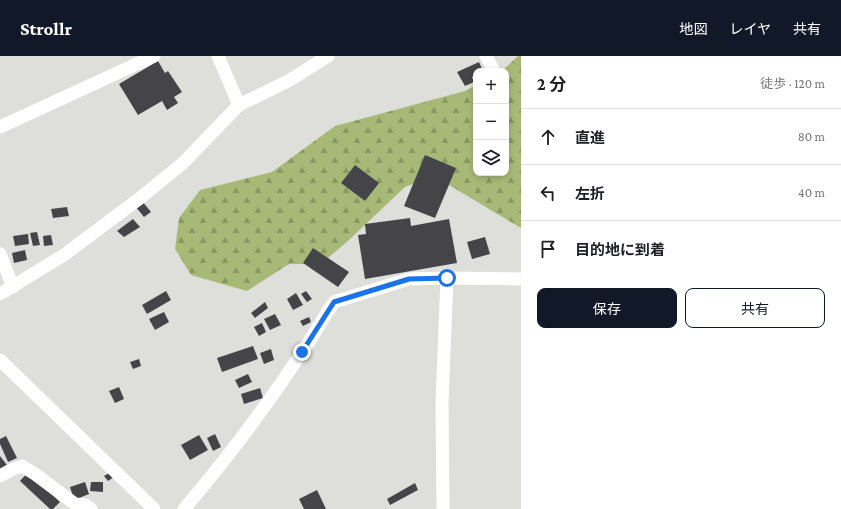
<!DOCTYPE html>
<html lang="ja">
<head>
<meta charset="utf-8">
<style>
	body { margin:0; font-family:"Crimson Pro","Noto Sans JP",serif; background:#f6f6f6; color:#202124 }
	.controls { position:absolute; right:12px; top:12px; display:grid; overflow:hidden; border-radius:8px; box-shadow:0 2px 6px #0003 }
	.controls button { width:36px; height:36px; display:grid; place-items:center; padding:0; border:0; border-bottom:1px solid #e0e0e0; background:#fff; color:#202124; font:20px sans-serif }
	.stop { position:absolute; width:12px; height:12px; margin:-9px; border:3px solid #1a73e8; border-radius:50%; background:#fff }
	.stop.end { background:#1a73e8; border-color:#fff; box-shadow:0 1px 4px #0008 }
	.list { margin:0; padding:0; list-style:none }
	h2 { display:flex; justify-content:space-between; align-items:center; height:52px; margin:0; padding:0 16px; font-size:17px }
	h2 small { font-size:13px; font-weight:400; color:#757577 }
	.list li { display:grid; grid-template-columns:26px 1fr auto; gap:12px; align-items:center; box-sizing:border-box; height:56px; padding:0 16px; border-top:1px solid #e0e0e0 }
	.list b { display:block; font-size:15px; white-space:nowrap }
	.list em { font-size:13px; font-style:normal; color:#757577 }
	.actions { display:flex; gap:8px; padding:12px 16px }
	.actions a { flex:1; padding:9px 0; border:1px solid #111827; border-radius:8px; text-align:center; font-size:14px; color:#111827 }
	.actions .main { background:#111827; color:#fff }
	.icon { flex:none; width:22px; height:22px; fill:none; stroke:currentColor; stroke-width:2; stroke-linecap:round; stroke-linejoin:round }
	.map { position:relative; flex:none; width:521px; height:453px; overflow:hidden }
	header { display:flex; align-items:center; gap:24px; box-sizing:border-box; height:56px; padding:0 20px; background:#111827; color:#fff }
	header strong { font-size:19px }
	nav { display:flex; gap:22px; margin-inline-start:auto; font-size:14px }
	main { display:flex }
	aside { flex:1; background:#fff }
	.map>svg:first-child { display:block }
	.forest { fill:url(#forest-firs) }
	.building { fill:#454549 }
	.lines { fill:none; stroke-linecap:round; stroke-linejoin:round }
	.minor { stroke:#fff; stroke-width:13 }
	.route { stroke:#1a73e8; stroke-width:5 }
</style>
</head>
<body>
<header>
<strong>Strollr</strong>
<nav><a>地図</a><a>レイヤ</a><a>共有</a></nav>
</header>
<main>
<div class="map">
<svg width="521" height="453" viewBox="0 0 521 453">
	<defs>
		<pattern id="forest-firs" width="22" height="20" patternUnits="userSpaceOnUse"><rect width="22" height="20" fill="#a8b977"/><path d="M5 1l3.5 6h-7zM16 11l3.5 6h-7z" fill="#899762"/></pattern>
	</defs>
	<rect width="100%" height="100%" fill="#dedfdb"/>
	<polygon class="forest" points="518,0 521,0 521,172 434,120 405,131 349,184 321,208 289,208 247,235 191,219 175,193 179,162 200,134 272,116 335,70 465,35 476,29 476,117 506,117 506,15 502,15"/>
	<g class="building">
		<polygon points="158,5 165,17 168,15 182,36 174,41 178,47 167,54 162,45 138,59 119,28"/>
		<polygon points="479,6 483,15 476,15 476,19 472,21 474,26 465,30 457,16"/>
		<polygon points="425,99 456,112 435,162 404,150"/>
		<polygon points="355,109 379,127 365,145 341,127"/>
		<polygon points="142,145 151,156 144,161 135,150"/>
		<polygon points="67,151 69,160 53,162 51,153"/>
		<polygon points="410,162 411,170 449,163 457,207 365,223 358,179 366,178 365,168"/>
		<polygon points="133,163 140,171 124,181 117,175"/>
		<polygon points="37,176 40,189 33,190 30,177"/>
		<polygon points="28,178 29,188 15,190 13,180"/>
		<polygon points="51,179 53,189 44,190 43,180"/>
		<polygon points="485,181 490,198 472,203 467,186"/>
		<polygon points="313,192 349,216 338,231 303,207"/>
		<polygon points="25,194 27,204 14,207 12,197"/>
		<polygon points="166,235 171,244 147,258 142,249"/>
		<polygon points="306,235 312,243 307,246 301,238"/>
		<polygon points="296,237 303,249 293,254 287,243"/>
		<polygon points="265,246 268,252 255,262 251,257"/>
		<polygon points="164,256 169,266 155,274 149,263"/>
		<polygon points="275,258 281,269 270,274 264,263"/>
		<polygon points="309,261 311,266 303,270 300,265"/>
		<polygon points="262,267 266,276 259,280 254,271"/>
		<polygon points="253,290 258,303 222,316 217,302"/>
		<polygon points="271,293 274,304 264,308 260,297"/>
		<polygon points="139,303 141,310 133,313 130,306"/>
		<polygon points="248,318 252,326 239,332 235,324"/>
		<polygon points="119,331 124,343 115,347 109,335"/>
		<polygon points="260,332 263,342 244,348 241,338"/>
		<polygon points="215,378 221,391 213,395 207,382"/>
		<polygon points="199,379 208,394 190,404 181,389"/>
		<polygon points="6,380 17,402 8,406 0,388 0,383"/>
		<polygon points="0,400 7,409 0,414"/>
		<polygon points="28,416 60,446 53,453 50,453 20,425"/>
		<polygon points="111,416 114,421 108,425 104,420"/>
		<polygon points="85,426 89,438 74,444 70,431"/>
		<polygon points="91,426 103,426 103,436 90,435"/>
		<polygon points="415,427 418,434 390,449 387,443"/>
		<polygon points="317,434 326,453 304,453 299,443"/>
	</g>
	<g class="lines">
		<g class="minor">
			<polyline points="218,0 239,49"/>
			<polyline points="486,0 494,15"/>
			<polyline points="0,71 154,0"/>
			<polyline points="0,198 13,231"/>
			<polyline points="0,238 64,199 140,142 183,107 239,49 290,24 328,0"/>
			<polyline points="0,304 154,453"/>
			<polyline points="0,420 11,414 22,410 35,418 75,448 85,449 91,453"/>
			<path d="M184,453C226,404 265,352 301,298C313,281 322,263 334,246L409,223L447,222L521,223"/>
			<polyline points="443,453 442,346 447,222"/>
		</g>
	</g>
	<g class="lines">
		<polyline class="route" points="302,296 334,246 409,223 447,222"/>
	</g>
</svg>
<div class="controls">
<button>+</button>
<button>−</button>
<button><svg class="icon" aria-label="layers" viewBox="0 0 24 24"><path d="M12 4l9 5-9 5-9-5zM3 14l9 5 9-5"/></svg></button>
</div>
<div class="stop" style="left:447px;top:222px"></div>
<div class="stop end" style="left:302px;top:296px"></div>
</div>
<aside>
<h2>2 分<small>徒歩 · 120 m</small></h2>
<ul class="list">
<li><svg class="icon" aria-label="ahead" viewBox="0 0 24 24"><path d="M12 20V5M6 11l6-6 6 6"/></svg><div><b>直進</b></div><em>80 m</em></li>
<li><svg class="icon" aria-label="left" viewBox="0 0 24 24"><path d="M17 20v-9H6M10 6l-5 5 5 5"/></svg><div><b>左折</b></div><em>40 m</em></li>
<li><svg class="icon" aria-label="arrive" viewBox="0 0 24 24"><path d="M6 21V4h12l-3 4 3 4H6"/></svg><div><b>目的地に到着</b></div></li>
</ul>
<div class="actions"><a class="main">保存</a><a>共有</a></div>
</aside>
</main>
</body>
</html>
